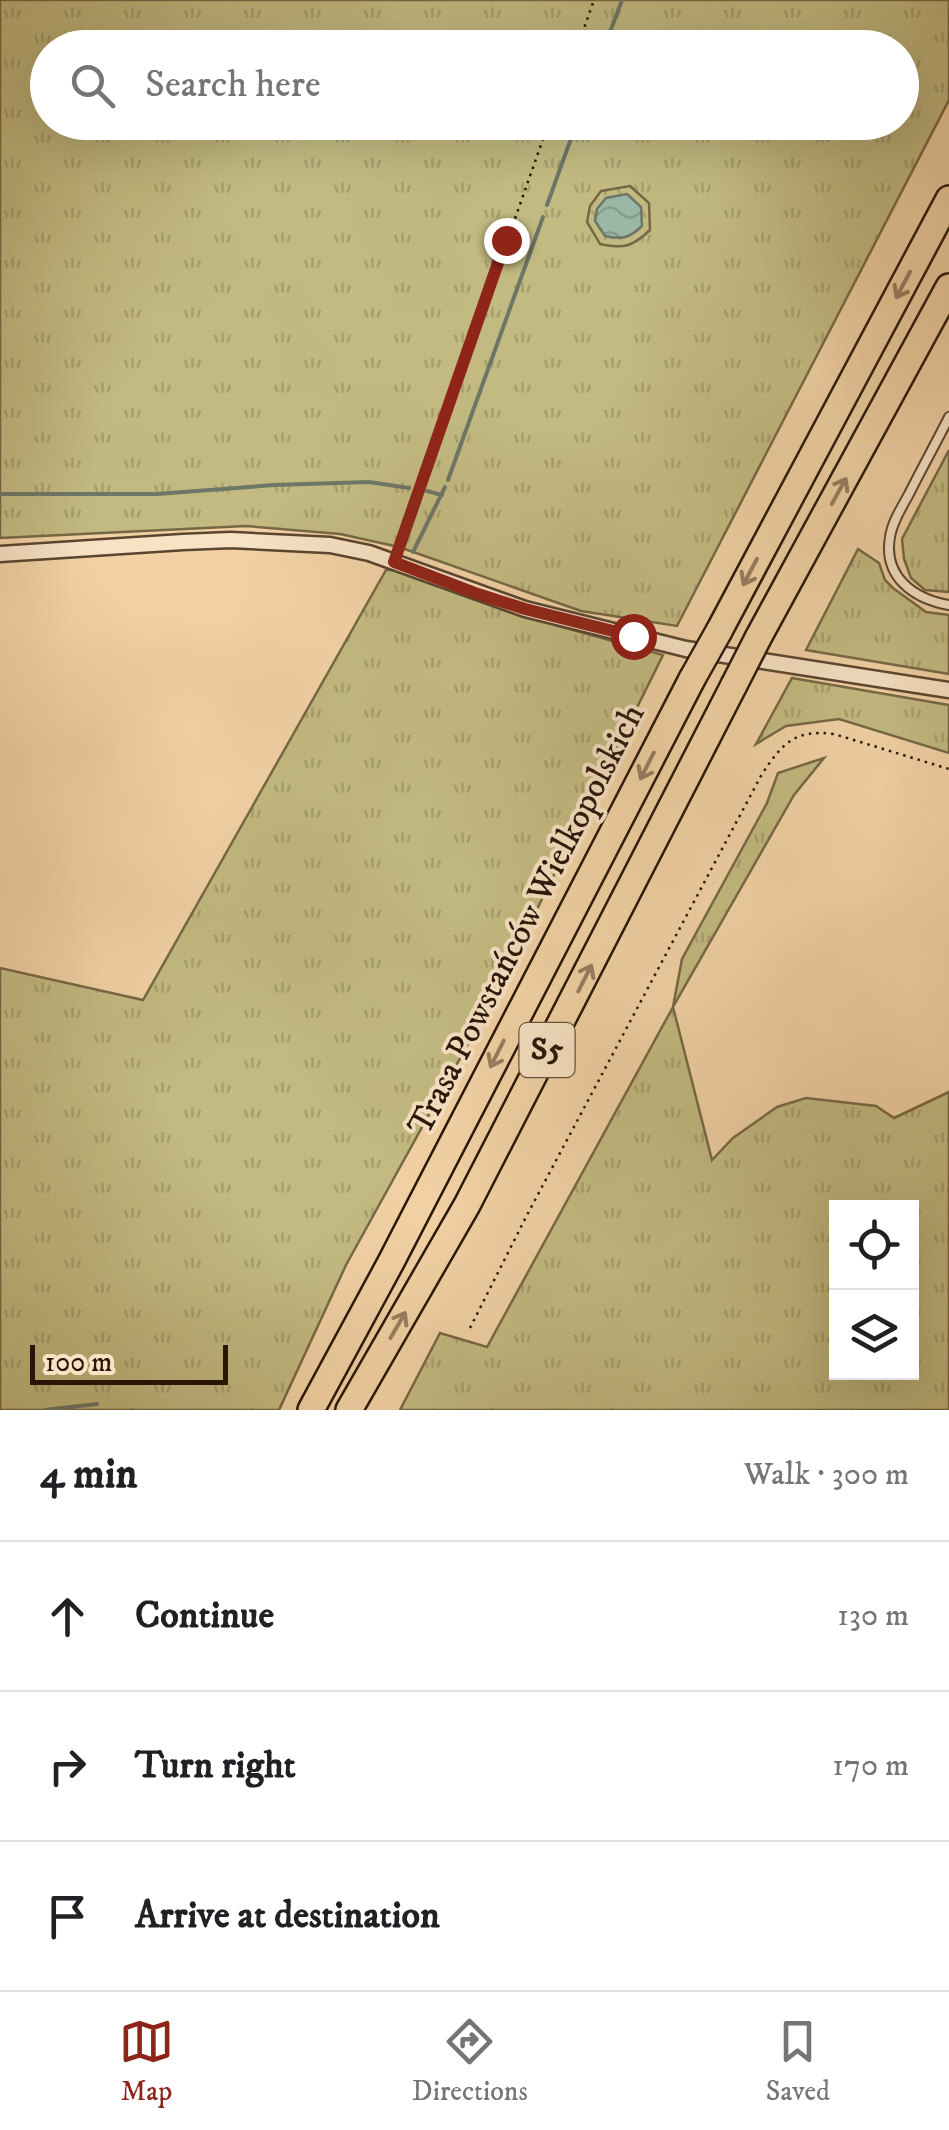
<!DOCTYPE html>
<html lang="en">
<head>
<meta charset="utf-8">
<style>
	body { margin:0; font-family:"IM FELL DW Pica",serif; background:#f2f2f2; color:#202124 }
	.controls { position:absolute; right:30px; bottom:30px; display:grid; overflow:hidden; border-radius:0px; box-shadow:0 10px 40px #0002 }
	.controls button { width:90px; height:90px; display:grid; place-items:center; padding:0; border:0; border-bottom:2px solid #e0e0e0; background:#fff; color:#202124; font:50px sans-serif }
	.scale { position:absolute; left:30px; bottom:25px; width:198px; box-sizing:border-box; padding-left:10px; border:5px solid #291609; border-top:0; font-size:28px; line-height:35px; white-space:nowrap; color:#291609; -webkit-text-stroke:8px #f7e2c4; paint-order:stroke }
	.stop { position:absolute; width:30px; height:30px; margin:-22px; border:8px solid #8f2418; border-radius:50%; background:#fff }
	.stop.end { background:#8f2418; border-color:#fff; box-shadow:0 2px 10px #0008 }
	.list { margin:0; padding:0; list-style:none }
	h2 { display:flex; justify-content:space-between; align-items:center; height:130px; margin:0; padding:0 40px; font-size:42px }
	h2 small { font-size:32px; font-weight:400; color:#757577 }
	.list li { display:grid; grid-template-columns:65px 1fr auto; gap:30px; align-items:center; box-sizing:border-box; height:150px; padding:0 40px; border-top:2px solid #e0e0e0 }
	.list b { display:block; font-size:38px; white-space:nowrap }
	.list em { font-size:32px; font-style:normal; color:#757577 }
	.icon { flex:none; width:55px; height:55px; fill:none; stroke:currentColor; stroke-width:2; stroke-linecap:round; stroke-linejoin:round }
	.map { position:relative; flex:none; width:949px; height:1410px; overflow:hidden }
	.search { position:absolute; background:#fff; box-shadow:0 10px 40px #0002; left:30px; right:30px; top:30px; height:110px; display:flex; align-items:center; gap:25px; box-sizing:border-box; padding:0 35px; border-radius:55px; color:#757577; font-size:38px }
	.sheet { height:580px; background:#fff }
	nav { display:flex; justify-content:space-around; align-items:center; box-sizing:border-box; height:140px; border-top:2px solid #e0e0e0; background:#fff; font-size:28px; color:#757577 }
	nav a { display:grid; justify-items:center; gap:5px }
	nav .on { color:#8f2418 }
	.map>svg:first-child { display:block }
	.grass { fill:url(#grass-tufts); stroke:#766845; stroke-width:2.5; fill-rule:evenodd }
	.forest { fill:url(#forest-crowns); stroke:#766845; stroke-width:2.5 }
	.water { fill:url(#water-waves); stroke:#6d7767; stroke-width:2.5 }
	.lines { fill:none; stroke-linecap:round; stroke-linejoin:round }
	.stream { stroke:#6d7767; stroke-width:4 }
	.service-casing { stroke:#5b4530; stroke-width:12 }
	.minor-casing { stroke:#5b4530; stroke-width:19 }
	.motorway-casing { stroke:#291609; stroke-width:30 }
	.path { stroke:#291609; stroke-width:2.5; stroke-dasharray:2.5 5; stroke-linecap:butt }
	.service { stroke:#f7e2c4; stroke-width:8 }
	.minor { stroke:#f7e2c4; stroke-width:14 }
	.motorway { stroke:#f2d2a5; stroke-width:25 }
	.motorway-bridge-casing { stroke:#291609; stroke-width:30; stroke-linecap:butt }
	.motorway-bridge { stroke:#f2d2a5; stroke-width:25 }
	.oneway { stroke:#987d5f }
	.route { stroke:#8f2418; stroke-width:12 }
	.labels { text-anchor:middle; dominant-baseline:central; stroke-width:8; stroke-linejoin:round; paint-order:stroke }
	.shield { fill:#f7e2c4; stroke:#675341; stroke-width:2.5 }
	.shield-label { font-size:32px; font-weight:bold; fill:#291609 }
	.street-label { font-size:35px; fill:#291609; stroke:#f7e2c4 }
</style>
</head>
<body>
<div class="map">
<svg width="949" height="1410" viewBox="0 0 949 1410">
	<defs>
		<pattern id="grass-tufts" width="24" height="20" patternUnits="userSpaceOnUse" patternTransform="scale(2.5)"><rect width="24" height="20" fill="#c2ba81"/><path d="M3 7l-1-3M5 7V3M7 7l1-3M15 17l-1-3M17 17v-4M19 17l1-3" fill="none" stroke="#a79f6e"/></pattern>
		<pattern id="forest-crowns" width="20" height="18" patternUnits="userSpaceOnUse" patternTransform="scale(2.5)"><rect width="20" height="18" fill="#c2ba81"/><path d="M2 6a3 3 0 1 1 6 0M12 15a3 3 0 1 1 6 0" fill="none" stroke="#a79f6e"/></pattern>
		<pattern id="water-waves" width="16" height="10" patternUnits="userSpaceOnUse" patternTransform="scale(2.5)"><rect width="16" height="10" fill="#9bb8a6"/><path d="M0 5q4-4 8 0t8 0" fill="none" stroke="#869d8e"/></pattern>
	</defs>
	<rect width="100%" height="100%" fill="#f2d2a5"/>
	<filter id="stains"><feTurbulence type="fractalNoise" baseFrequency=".002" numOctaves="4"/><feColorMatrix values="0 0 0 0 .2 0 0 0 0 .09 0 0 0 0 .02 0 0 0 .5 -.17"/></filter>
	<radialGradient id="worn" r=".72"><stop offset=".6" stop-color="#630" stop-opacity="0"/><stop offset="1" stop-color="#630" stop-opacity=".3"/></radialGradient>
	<g class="grass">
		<path d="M0,0H949V100L677,626L581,611L399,547L340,534L246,526L0,538ZM48,48H902V122H48Z"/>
		<polygon points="949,450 949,592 925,590 911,578 904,559 902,539"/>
		<polygon points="858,549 879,563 885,580 893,588 926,612 949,615 949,674 806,650"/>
		<polygon points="386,570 397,570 512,613 663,655 490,1004 346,1265 279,1410 0,1410 0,968 143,1000"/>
		<polygon points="792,678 949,705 949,753 839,719 786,726 756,744"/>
		<path d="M824,758L794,795L673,1007L712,1160L733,1138L777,1107L806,1098L876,1106L894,1118L949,1092V1410H400L440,1333L487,1347L673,1007L682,959L767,803L778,773ZM836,1208H912V1372H836Z"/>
	</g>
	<path class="forest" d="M630,186L649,203L650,230C632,247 624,249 600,244L587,222L590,206L601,191Z"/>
	<path class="water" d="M627,194L641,207L642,226C630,238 621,240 605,236L595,221L597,209L606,198Z"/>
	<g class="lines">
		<g class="stream">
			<polyline points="604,48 622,0"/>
			<polyline points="547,205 577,122"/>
			<polyline points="448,480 543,217"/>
			<polyline points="427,491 442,495"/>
			<polyline points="0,494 157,494 274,485 369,482 409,488"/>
			<polyline points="413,552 445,487"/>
			<polyline points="45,1410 97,1404"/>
		</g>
		<g class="service-casing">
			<path id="service" d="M949,417C936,443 922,468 909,494C902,507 892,522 890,537C883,577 914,599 949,605"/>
		</g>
		<g class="minor-casing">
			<polyline id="minor" points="0,554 183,542 231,540 330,545 369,553 525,609 686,649 949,690"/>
		</g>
		<g class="motorway-casing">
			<g id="motorway">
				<polyline points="719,631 949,199"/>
				<polyline points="758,638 949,287"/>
				<polyline points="311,1410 391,1262 692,679"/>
				<polyline points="349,1410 467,1205 734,685"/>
			</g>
		</g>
		<g class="path">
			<polyline points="577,48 594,0"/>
			<polyline points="398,551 549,122"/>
			<path d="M470,1328L527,1215L762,774C782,744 794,729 834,734L949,769"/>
		</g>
		<use href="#service" class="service"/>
		<use href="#minor" class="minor"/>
		<use href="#motorway" class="motorway"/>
		<g class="motorway-bridge-casing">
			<g id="motorway-bridge">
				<polyline points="692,679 719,631"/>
				<polyline points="734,685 758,638"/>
			</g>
		</g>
		<use href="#motorway-bridge" class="motorway-bridge"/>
	</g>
	<defs><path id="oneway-shaft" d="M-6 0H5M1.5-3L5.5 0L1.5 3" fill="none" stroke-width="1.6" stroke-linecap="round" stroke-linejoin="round" transform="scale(2.5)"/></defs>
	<g class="oneway">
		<use href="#oneway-shaft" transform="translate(903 285) rotate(118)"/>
		<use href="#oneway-shaft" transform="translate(839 491) rotate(-61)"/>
		<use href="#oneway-shaft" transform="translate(750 572) rotate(118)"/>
		<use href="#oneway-shaft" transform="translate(647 766) rotate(117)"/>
		<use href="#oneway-shaft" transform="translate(585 978) rotate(-63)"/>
		<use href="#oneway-shaft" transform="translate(497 1054) rotate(117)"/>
		<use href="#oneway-shaft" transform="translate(398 1325) rotate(-60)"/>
	</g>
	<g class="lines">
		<polyline class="route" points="506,240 394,562 478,594 525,609 633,636"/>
	</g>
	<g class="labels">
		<rect class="shield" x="519.5" y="1023" width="55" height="54" rx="8"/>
		<g class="shield-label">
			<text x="547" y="1050">S5</text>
		</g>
		<g class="street-label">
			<text transform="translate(527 920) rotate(-63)">Trasa Powstańców Wielkopolskich</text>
		</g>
	</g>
	<rect width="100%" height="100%" filter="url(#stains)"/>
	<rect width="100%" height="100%" fill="url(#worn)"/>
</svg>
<div class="controls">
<button><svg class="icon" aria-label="locate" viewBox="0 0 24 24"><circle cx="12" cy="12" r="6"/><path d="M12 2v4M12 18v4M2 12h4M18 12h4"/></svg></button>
<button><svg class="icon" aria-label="layers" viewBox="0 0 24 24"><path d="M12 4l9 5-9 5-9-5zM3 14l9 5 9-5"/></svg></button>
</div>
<div class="scale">100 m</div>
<div class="stop" style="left:633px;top:636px"></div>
<div class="stop end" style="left:506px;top:240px"></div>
<div class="search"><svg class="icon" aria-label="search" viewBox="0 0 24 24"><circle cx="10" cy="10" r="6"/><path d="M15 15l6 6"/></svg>Search here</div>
</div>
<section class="sheet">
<h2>4 min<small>Walk · 300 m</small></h2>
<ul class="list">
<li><svg class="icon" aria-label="ahead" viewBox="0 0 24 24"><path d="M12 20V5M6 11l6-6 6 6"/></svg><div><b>Continue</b></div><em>130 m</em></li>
<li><svg class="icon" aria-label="right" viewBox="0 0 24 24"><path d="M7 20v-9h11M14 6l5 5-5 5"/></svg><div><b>Turn right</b></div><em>170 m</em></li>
<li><svg class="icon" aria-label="arrive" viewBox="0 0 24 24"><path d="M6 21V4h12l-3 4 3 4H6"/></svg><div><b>Arrive at destination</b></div></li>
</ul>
</section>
<nav>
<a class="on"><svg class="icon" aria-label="map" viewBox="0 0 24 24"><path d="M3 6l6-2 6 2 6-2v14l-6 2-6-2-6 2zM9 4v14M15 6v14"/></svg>Map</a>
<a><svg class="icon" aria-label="directions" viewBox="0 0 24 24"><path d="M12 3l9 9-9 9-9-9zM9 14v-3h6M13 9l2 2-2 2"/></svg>Directions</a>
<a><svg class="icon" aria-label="saved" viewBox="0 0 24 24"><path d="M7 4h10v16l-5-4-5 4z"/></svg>Saved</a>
</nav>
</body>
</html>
